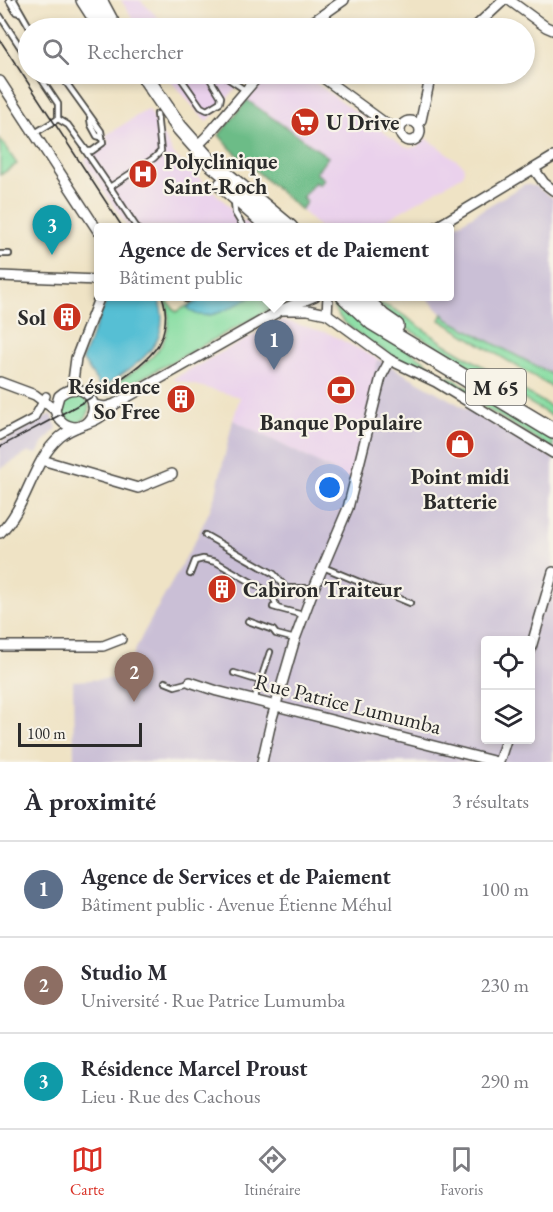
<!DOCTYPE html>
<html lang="fr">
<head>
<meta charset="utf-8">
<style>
	body { margin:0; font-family:"EB Garamond",serif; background:#f7f7f7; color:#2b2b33 }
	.controls { position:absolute; right:18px; bottom:18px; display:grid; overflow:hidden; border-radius:6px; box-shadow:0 3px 9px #0003 }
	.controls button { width:54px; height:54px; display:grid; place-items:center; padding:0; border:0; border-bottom:2px solid #e1e1e2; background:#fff; color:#2b2b33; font:30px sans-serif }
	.scale { position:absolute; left:18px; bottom:15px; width:124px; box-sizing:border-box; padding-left:6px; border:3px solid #2b2b2b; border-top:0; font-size:16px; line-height:21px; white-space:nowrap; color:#2b2b2b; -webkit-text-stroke:4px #f7f3e8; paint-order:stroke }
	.you { position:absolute; left:330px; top:488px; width:21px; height:21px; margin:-15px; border:4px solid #fff; border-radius:50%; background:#1a73e8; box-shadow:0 0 0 9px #1a73e833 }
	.badge { display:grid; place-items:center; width:39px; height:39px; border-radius:50%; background:#d93025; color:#fff; font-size:20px; font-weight:700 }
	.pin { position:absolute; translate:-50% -50px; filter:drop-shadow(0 2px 3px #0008) }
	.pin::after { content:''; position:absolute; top:32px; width:21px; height:18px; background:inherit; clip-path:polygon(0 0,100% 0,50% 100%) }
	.popup { position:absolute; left:94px; top:223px; width:360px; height:78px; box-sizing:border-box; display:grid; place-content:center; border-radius:6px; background:#fff; filter:drop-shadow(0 2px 4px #0005); font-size:20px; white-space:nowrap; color:#7c7c81 }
	.popup b { font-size:22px; color:#2b2b33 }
	.popup::after { content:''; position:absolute; left:50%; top:100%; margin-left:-12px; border:12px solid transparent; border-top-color:#fff }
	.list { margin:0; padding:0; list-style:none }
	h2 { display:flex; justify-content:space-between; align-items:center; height:78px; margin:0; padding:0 24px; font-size:26px }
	h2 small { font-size:20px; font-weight:400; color:#7c7c81 }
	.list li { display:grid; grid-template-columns:39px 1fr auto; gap:18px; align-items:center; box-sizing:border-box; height:96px; padding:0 24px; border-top:2px solid #e1e1e2 }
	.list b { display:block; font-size:22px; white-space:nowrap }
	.list p { margin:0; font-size:20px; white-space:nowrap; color:#7c7c81 }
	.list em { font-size:20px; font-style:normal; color:#7c7c81 }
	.icon { flex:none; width:33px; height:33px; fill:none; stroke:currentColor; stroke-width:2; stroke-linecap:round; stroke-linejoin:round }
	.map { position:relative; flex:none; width:553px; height:762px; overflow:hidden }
	.search { position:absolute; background:#fff; box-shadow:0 3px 9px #0003; left:18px; right:18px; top:18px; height:66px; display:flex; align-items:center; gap:15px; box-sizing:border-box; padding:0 21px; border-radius:33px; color:#7c7c81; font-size:22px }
	.sheet { height:366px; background:#fff }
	nav { display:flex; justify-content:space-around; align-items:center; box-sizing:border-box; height:84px; border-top:2px solid #e1e1e2; background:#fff; font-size:16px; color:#7c7c81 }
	nav a { display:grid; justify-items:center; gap:3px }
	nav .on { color:#d93025 }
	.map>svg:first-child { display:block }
	.built { fill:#ead1ec }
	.industrial { fill:#cabfd6; fill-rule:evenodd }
	.green { fill:#85dda1; stroke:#588466; stroke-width:1.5 }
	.forest { fill:#6cbc87; stroke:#4c7459; stroke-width:1.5 }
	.water { fill:#57bfd4; stroke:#417580; stroke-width:1.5 }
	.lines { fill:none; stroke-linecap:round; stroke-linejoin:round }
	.service-casing { stroke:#484742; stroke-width:8 }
	.pedestrian-casing { stroke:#484742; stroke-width:10 }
	.minor-casing { stroke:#484742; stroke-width:12 }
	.primary-casing { stroke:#484742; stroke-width:18 }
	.service { stroke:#fff; stroke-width:4.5 }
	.pedestrian { stroke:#fff; stroke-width:7 }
	.minor { stroke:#fff; stroke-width:9 }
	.primary { stroke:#fff; stroke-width:15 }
	.tram { stroke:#2b2b2b; stroke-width:1.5 }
	.labels { text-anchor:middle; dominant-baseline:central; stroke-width:4.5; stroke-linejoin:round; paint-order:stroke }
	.shield { fill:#f7f3e8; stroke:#686764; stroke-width:1.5 }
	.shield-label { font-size:21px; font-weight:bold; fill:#2b2b2b }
	.poi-label { font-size:22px; font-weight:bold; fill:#2b2b2b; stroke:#f7f3e8; text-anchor:start }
	.street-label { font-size:22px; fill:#2b2b2b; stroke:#f7f3e8 }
</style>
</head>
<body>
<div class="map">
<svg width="553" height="762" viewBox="0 0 553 762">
	<rect width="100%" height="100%" fill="#f7f3e8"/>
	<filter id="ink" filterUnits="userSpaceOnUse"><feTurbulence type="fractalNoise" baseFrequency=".0167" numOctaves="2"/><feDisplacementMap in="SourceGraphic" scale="12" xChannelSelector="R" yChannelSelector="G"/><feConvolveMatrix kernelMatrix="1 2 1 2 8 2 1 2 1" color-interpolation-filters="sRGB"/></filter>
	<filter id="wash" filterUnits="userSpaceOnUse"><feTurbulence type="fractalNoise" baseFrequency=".008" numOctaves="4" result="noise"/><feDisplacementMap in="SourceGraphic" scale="24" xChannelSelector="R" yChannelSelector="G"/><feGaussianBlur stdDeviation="1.35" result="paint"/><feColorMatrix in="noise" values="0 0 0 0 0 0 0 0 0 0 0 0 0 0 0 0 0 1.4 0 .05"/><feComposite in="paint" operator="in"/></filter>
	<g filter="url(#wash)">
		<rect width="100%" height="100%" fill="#efe3c5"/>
		<g class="built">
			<polygon points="121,0 140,0 169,28 139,28"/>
			<polygon points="167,74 231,74 243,80 207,122 174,85"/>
			<polygon points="271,74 303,74 403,146 411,148 418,146 426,138 462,164 464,168 463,175 374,227 319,227 301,210 307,201 302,198 315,181 324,179 316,173 328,157 247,100"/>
			<polygon points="148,109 174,155 227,204 240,223 245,221 254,227 128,227 88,168 85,159 109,142 105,136"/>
			<polygon points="282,320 328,333 378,359 350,479 233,420 240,397 172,379"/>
		</g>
		<g class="industrial">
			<polygon points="525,184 535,186 553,198 553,375 447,319 426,297 449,296 450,229"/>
			<path d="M378,359L553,458V762H74L73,681L122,678L143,634L195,541L209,512L216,493L233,420L350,479ZM486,640H530V740H486Z"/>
			<polygon points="51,414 57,428 44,441 37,454 29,452 0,469 0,442"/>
		</g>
		<g class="green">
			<polygon points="0,139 17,164 0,175"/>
			<path d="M203,297H293L108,396L104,390C140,368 181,349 165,298L176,312Z"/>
			<path d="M338,300L437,370L432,376C411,366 334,328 333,303Z"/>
			<polygon points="380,303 397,311 445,344 553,408 553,417 408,329 380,306"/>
			<polygon points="443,314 447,319 553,375 553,388 440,320"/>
			<polygon points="447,377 450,377 553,438 553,449 445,384 444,382"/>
			<circle cx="74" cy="408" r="15"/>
		</g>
		<polygon class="forest" points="247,100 328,157 316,173 324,179 320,185 315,182 302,198 307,201 301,210 231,149 219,135"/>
		<g class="water">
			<path d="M108,297H158C175,345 136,365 101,388L82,359Z"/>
			<path d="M206,297V296L251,297C237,304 216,318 200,315C195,315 191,311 187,307Z"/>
		</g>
	</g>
	<g filter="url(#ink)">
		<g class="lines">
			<g class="service-casing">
				<g id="service">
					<polyline points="9,0 16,12 20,13"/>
					<polyline points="14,0 30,28"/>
					<polyline points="0,16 28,59"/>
					<polyline points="38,74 58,104 58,119"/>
					<polyline points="178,74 201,107 207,110 220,102 221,97 207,74"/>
					<polyline points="221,74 245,90"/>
					<polyline points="58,119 68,125 87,151 92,151 103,143 101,131 60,74"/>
					<polyline points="90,119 91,125 97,136 101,137"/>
					<polyline points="35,133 58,119"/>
					<polyline points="84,149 110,187 154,158 161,151 157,114"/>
					<polyline points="110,187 137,228"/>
					<polyline points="234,201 235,213 244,228"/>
					<polyline points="0,254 9,254"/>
					<polyline points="184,296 186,299 190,296"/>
					<polyline points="205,535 274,574 286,588 313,588"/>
					<polyline points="323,567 410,603"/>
					<polyline points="190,574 195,561 203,559 216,562 272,594 277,608"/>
					<polyline points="273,607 303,615"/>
					<polyline points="248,621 273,630 276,634 295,639"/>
					<polyline points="234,673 260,681"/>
					<polyline points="165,682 175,686 190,682"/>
					<polyline points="254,700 270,652"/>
				</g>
			</g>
			<g class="pedestrian-casing">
				<polyline id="pedestrian" points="0,436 34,418 46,396"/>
			</g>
			<g class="minor-casing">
				<g id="minor">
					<polyline points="509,0 546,27 553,30"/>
					<polyline points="304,28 344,0"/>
					<polyline points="474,28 504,0"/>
					<polyline points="318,74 385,123 399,131"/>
					<polyline points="0,81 98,231"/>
					<circle cx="410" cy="131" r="10"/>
					<polyline points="417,124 421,120 431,74"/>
					<polyline points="196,147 207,136 260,74"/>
					<polyline points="534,169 544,183 553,190"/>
					<polyline points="435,228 553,157"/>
					<polyline points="0,276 98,280"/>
					<polyline points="281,310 308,310 327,314 390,360 436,382 553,453"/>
					<polyline points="327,314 328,296"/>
					<polyline points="0,382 35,395 55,410"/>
					<polyline points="72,389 76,358 100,296"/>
					<polyline points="93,405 105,407 115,404 281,310 315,296"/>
					<path d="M77,427C66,427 58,421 55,410L59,396C81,376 107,405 85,424"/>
					<polyline points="42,460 138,488 172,474"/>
					<path d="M0,533C28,506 31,462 60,437C79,421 96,427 115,404"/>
					<polyline points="0,646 103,646 121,639"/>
					<polyline points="530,651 553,572"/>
					<polyline points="190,682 217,691 497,762"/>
					<polyline points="262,762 272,718 295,639 314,588 348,508 381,377 390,360"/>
					<polyline points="499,762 506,740"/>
				</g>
			</g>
			<g class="primary-casing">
				<g id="primary">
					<polyline points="84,0 102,28"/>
					<polyline points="99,0 114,28"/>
					<polyline points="143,74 179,127 210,162 290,228"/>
					<polyline points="222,185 271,228"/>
					<polyline points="344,296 372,322 553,431"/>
					<polyline points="362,296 383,317 396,326"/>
				</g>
			</g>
			<use href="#service" class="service"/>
			<use href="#pedestrian" class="pedestrian"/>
			<use href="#minor" class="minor"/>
			<use href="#primary" class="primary"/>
			<g class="tram">
				<polyline points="0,40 123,228"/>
				<path d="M0,447C37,426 138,379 158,345C166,331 168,312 162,296"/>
			</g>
		</g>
	</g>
	<defs>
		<g id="supermarket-disc" transform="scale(1.5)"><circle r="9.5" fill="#c8321e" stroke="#f7f3e8"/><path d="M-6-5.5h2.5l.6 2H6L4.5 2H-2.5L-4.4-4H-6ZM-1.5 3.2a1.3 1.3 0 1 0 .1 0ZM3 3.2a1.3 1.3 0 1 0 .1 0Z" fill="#fff"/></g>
		<g id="hospital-disc" transform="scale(1.5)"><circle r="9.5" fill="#c8321e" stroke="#f7f3e8"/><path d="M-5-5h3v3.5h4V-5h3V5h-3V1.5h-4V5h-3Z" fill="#fff"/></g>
		<g id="building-disc" transform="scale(1.5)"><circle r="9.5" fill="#c8321e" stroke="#f7f3e8"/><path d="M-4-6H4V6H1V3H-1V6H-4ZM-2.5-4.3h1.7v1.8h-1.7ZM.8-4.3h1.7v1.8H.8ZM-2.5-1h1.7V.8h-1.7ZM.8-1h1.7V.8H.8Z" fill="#fff"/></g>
		<g id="bank-disc" transform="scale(1.5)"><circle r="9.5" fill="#c8321e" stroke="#f7f3e8"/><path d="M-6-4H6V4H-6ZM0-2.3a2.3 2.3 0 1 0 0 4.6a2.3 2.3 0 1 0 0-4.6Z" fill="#fff"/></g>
		<g id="shop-disc" transform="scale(1.5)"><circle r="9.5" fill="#c8321e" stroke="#f7f3e8"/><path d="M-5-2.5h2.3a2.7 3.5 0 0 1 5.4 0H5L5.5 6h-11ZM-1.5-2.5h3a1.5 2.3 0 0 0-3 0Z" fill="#fff"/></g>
	</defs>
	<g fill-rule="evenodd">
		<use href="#supermarket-disc" x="305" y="122"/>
		<use href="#hospital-disc" x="143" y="174"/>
		<use href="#building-disc" x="67" y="317"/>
		<use href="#bank-disc" x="341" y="390"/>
		<use href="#building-disc" x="181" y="399"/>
		<use href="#shop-disc" x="460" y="444"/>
		<use href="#building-disc" x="222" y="589"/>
	</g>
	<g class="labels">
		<rect class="shield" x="466" y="369" width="60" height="36" rx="4.5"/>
		<g class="shield-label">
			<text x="496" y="387">M 65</text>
		</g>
		<g class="poi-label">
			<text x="326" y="122">U Drive</text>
			<text x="164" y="161">Polyclinique<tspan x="164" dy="25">Saint-Roch</tspan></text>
			<text x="46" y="317" text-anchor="end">Sol</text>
			<text x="160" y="386" text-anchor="end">Résidence<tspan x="160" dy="25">So Free</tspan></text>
			<text x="341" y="422" text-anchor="middle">Banque Populaire</text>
			<text x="460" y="476" text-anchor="middle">Point midi<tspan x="460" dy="25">Batterie</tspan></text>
			<text x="243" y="589">Cabiron Traiteur</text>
		</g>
		<g class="street-label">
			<text transform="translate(348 704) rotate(14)">Rue Patrice Lumumba</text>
		</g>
	</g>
</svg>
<div class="controls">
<button><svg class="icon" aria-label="locate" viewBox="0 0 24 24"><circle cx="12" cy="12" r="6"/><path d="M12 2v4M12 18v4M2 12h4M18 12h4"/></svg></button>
<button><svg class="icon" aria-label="layers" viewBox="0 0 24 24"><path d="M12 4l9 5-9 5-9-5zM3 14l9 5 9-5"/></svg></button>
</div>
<div class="scale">100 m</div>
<div class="you"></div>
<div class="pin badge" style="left:274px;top:370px;background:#5c6f8a">1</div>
<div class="popup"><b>Agence de Services et de Paiement</b>Bâtiment public</div>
<div class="pin badge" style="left:134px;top:702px;background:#8d6e63">2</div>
<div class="pin badge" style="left:52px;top:255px;background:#0f9aa8">3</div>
<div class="search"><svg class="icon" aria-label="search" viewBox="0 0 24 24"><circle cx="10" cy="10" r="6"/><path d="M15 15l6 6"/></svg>Rechercher</div>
</div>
<section class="sheet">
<h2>À proximité<small>3 résultats</small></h2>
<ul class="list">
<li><span class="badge" style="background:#5c6f8a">1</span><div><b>Agence de Services et de Paiement</b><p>Bâtiment public · Avenue Étienne Méhul</p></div><em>100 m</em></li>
<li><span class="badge" style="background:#8d6e63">2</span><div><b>Studio M</b><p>Université · Rue Patrice Lumumba</p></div><em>230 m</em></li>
<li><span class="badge" style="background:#0f9aa8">3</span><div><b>Résidence Marcel Proust</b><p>Lieu · Rue des Cachous</p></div><em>290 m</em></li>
</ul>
</section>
<nav>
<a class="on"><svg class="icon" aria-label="map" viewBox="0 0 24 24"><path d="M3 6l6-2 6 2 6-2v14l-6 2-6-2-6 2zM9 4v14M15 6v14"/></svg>Carte</a>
<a><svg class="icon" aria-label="directions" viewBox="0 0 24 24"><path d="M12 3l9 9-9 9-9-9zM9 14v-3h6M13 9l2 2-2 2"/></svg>Itinéraire</a>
<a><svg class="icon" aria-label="saved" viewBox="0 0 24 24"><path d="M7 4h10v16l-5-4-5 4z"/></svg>Favoris</a>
</nav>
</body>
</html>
